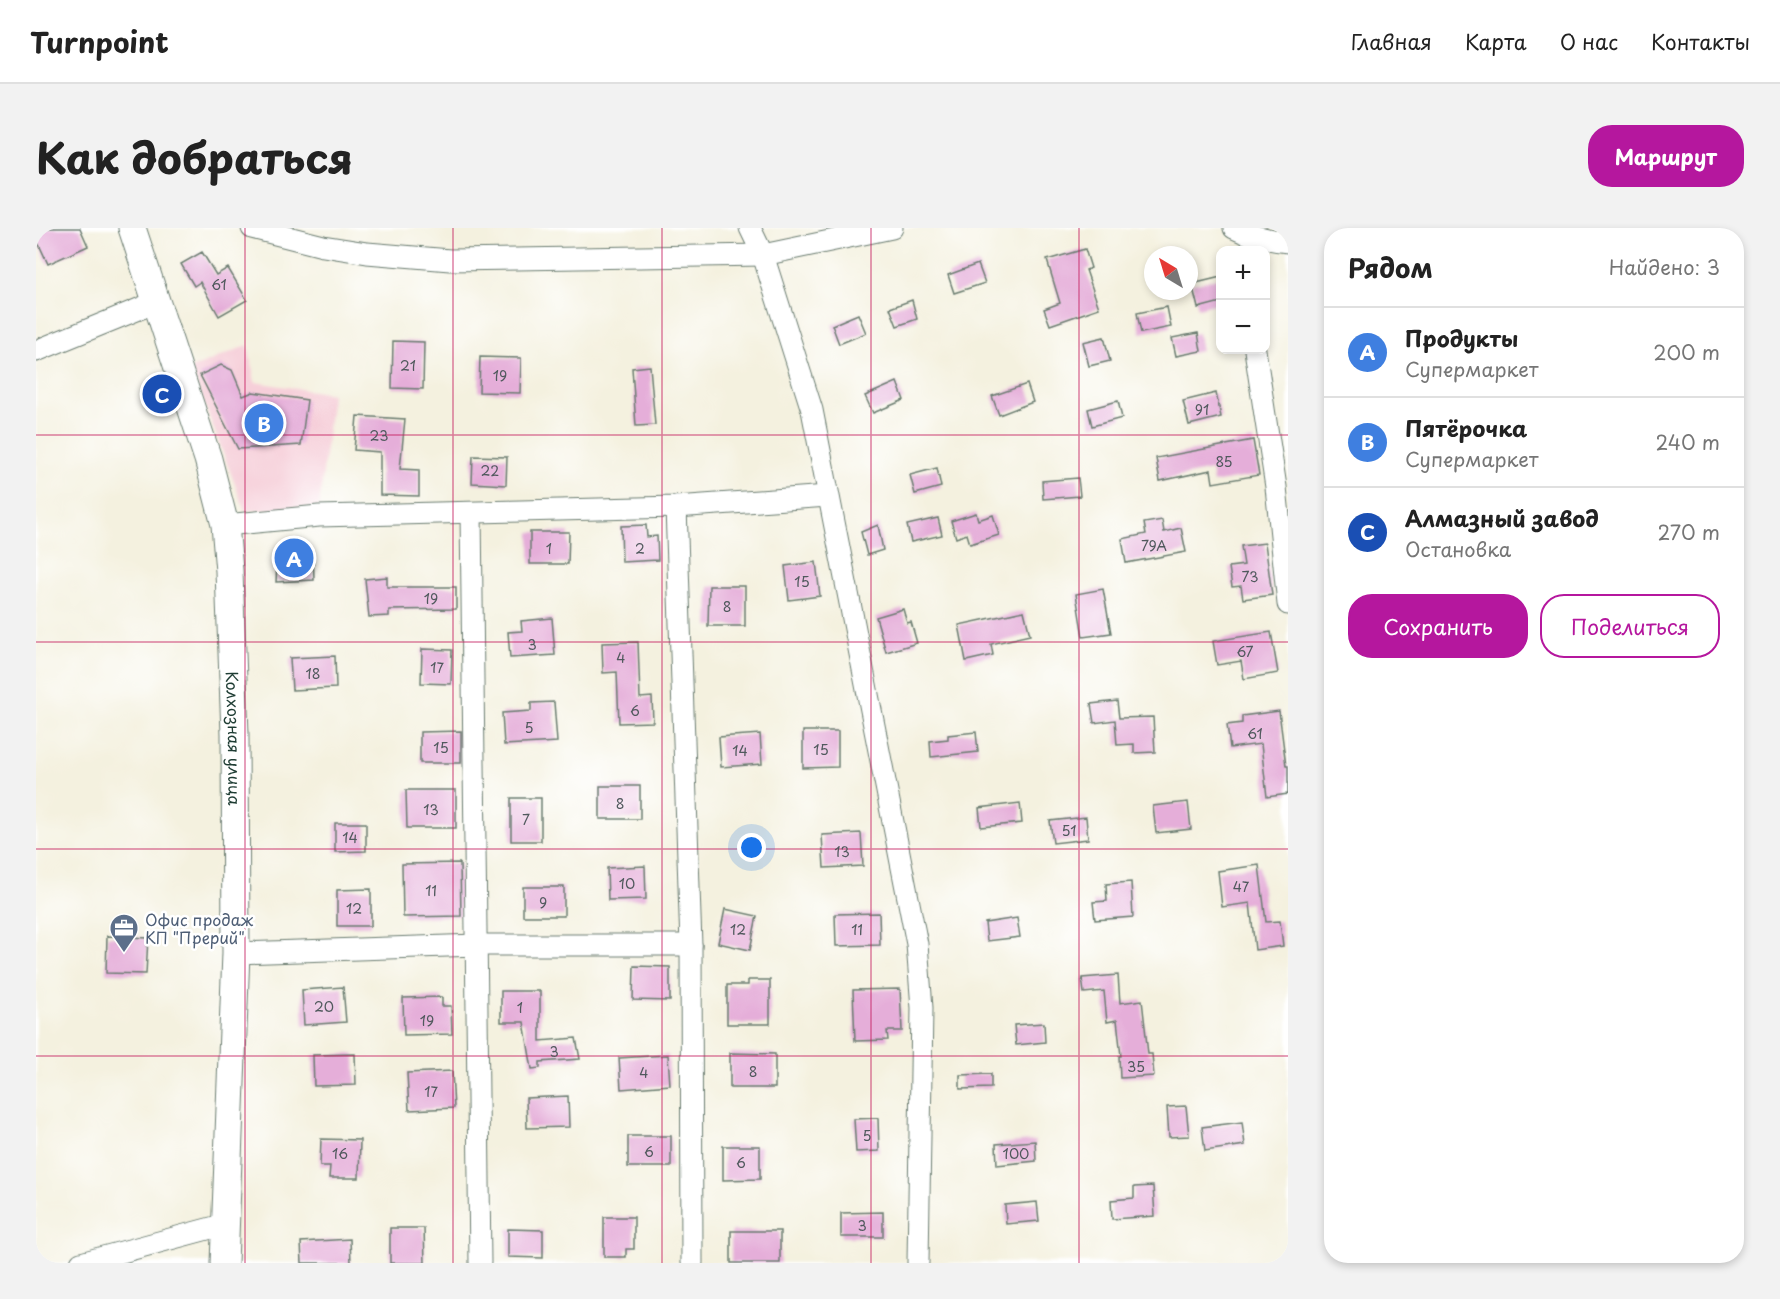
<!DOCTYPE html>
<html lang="ru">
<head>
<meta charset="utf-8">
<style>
	body { margin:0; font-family:"Playpen Sans",sans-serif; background:#f2f2f2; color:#222 }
	.controls { position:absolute; right:18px; top:18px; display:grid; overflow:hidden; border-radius:12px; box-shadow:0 3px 9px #0003 }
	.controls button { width:54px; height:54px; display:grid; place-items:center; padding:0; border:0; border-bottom:2px solid #e0e0e0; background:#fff; color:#222; font:30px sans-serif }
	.compass { position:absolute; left:1108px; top:18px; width:54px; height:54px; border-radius:50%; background:#fff; box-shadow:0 3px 9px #0003; rotate:322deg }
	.you { position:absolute; left:716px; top:620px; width:21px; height:21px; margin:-15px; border:4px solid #fff; border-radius:50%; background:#1a73e8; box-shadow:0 0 0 9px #1a73e833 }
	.badge { display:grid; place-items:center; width:39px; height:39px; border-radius:50%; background:#b5179e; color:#fff; font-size:20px; font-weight:700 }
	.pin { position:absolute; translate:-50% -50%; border:3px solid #fff; box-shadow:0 2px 6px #0006 }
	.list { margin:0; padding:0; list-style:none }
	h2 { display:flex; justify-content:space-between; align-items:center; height:78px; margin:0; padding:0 24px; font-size:26px }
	h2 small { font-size:20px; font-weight:400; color:#767676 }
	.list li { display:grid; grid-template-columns:39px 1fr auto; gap:18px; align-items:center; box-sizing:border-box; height:90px; padding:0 24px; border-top:2px solid #e0e0e0 }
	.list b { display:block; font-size:22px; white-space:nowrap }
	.list p { margin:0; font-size:20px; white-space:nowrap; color:#767676 }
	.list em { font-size:20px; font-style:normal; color:#767676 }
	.actions { display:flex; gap:12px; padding:18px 24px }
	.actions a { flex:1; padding:14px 0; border:2px solid #b5179e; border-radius:24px; text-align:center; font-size:21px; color:#b5179e }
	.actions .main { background:#b5179e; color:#fff }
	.map { position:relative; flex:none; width:1252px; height:1035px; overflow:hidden; border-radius:24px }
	header { display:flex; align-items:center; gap:36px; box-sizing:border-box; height:84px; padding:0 30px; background:#fff; border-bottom:2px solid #e0e0e0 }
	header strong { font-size:28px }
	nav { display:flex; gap:33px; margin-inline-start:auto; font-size:21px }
	.intro { display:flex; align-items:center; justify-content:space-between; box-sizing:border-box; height:144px; padding:0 36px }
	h1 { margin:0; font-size:42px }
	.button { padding:15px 27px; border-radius:24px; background:#b5179e; color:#fff; font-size:21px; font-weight:700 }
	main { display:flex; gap:36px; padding:0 36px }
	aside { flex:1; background:#fff; border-radius:24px; box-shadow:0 3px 9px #0003 }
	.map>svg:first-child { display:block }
	.built { fill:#f6cfd9 }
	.building { fill:#e5aed9 }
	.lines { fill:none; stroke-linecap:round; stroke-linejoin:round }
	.minor-casing { stroke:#6a7c70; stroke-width:23 }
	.major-casing { stroke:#6a7c70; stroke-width:29 }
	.minor { stroke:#fff; stroke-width:21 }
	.major { stroke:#fff; stroke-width:27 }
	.grid { fill:none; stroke:#c2185b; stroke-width:1.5; stroke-opacity:0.55 }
	.labels { text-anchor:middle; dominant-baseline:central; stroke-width:5; stroke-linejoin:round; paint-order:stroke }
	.number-label { font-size:14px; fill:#50595d }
	.street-label { font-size:16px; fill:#1f3d34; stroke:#fff }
	.service-label { font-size:16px; fill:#4e5e75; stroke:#fff; text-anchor:start }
</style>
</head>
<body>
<header>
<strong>Turnpoint</strong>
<nav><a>Главная</a><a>Карта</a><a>О нас</a><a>Контакты</a></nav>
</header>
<div class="intro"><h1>Как добраться</h1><a class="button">Маршрут</a></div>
<main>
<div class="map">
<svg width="1252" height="1035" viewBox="0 0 1252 1035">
	<rect width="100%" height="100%" fill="#fff"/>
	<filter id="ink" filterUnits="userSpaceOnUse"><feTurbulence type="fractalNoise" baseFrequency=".0167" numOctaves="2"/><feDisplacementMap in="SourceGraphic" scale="12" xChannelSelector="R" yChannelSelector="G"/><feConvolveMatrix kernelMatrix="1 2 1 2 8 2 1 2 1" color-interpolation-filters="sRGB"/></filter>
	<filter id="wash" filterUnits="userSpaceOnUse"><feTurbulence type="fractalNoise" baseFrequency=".008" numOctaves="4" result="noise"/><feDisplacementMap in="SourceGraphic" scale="24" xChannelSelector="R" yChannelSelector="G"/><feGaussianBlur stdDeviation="1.35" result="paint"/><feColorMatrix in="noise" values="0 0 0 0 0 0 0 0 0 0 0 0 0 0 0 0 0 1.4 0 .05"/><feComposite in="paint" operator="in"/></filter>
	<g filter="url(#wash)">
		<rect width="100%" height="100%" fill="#f4f1df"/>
		<polygon class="built" points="212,117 219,154 296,166 283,280 209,283 155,141"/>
		<g id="blocks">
			<g class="building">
				<polygon points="0,0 44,0 52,18 12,36 0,10"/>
				<polygon points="1049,21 1055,40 1050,42 1063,80 1014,97 1008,81 1024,75 1011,32"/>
				<polygon points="166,24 180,47 192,40 211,72 183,88 164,54 158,58 145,36"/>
				<polygon points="942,36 949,55 918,65 912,47"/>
				<polygon points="1185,49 1185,74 1162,80 1156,56"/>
				<polygon points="876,72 881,91 861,98 854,80"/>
				<polygon points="1131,79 1135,99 1105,105 1101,85"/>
				<polygon points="822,86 830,105 803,116 796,97"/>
				<polygon points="1162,105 1165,123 1140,128 1136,110"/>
				<polygon points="1068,109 1074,133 1053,138 1047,114"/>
				<polygon points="357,113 388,114 387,161 356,160"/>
				<polygon points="444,129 485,130 484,165 443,164"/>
				<polygon points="185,137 196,142 207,168 217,164 271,172 265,217 202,221 164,147"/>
				<polygon points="614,138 619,197 600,198 596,140"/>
				<polygon points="861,154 868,172 837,185 829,168"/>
				<polygon points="991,156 997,174 963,187 956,168"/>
				<polygon points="1180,165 1185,189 1153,197 1147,173"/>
				<polygon points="1082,173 1086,190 1056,198 1052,181"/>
				<polygon points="321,188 369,191 364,241 383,242 383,268 344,267 344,224 318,222"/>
				<polygon points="1217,212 1223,247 1177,255 1175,242 1124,253 1120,230"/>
				<polygon points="437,228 471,229 470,257 436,255"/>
				<polygon points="901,240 905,259 879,266 874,247"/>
				<polygon points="1042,250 1044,268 1007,271 1006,253"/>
				<polygon points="940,285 942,292 957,287 963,307 934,316 931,306 920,310 915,293"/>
				<polygon points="902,290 906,307 875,314 871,297"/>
				<polygon points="1126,292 1128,304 1145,300 1150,324 1090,335 1086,311 1110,306 1108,295"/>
				<polygon points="610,297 611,309 621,308 622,332 586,334 585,298"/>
				<polygon points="842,297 847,322 831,327 825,304"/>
				<polygon points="494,304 533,304 532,336 494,336"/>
				<polygon points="1229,315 1236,367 1207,371 1205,358 1196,359 1193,339 1208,337 1205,318"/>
				<polygon points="252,322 277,323 278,352 240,354 241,336"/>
				<polygon points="780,334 784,368 753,372 749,338"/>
				<polygon points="351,349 351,359 420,359 420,381 353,382 353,388 333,389 329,351"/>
				<polygon points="673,358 709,358 709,398 672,398"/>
				<polygon points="1067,361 1075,405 1047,409 1040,366"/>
				<polygon points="867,381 871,395 875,394 881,415 850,424 840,389"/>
				<polygon points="988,383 994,407 955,416 957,427 930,433 923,397"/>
				<polygon points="516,390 519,427 474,430 472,404 486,403 485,393"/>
				<polygon points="1235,404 1242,445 1208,451 1205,433 1181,437 1177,413"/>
				<polygon points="602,414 604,470 616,469 617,494 583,495 581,444 567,445 566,415"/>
				<polygon points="386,421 416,422 415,456 385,455"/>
				<polygon points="299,428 300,460 256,462 254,430"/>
				<polygon points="1081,473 1083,490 1117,489 1119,524 1098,525 1098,516 1081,517 1079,492 1058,495 1055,476"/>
				<polygon points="518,474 521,514 468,517 466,485 495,483 495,475"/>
				<polygon points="1243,483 1250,538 1252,538 1252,566 1231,569 1225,516 1194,520 1191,497 1206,495 1206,488"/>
				<polygon points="425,503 425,535 384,535 384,504"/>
				<polygon points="767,503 802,503 802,539 767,540"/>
				<polygon points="940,504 942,524 895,529 894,513 912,511 912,507"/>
				<polygon points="724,506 726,536 685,539 683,509"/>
				<rect x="564" y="558" width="40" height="33"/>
				<polygon points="370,562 420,562 420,600 371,600"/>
				<rect x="475" y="570" width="30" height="43"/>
				<polygon points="1152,574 1155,601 1120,605 1117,578"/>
				<polygon points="984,575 986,595 945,599 943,580"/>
				<polygon points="1050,589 1052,611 1017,615 1014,593"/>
				<polygon points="299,595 330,595 330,623 299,624"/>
				<polygon points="825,605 827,638 788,640 786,607"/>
				<polygon points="424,635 425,688 367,689 366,636"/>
				<polygon points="1223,637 1230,694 1244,693 1247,718 1219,722 1214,675 1186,679 1182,643"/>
				<polygon points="609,638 610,671 572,672 571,640"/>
				<polygon points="1095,654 1097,689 1059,692 1057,674 1071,673 1070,656"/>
				<rect x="487" y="659" width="41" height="29"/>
				<polygon points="335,661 335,698 301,698 301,662"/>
				<polygon points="689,681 721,688 714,722 682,715"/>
				<polygon points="843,685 844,717 800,718 799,686"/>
				<polygon points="981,690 984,709 951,713 949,695"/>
				<polygon points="71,708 112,710 110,746 70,745"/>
				<polygon points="598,738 634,739 634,773 597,772"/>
				<polygon points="1082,747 1084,775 1106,772 1112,826 1116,826 1118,848 1084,850 1083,828 1085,828 1081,792 1071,794 1068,763 1048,765 1046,750"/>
				<polygon points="712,752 734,752 734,796 691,796 691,757 712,757"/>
				<polygon points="307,759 310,794 268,797 266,762"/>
				<polygon points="864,761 866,803 851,803 852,812 819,813 817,762"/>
				<polygon points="465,763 504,763 504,813 540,810 544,831 504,834 504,840 496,841 488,794 465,794"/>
				<polygon points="406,769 406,778 415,778 416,806 368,807 367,770"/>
				<polygon points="1008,795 1009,814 980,817 978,797"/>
				<polygon points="694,825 739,826 739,860 694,860"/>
				<polygon points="319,826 320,857 278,858 277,827"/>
				<polygon points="632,827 634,857 585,861 583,830"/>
				<polygon points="416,843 418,880 373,882 371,845"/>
				<polygon points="955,846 955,860 924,861 924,847"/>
				<polygon points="532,868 533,899 491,900 490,870"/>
				<polygon points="1150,878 1153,908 1133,909 1131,879"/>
				<polygon points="842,890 843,923 820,924 818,891"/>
				<polygon points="1206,894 1209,917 1169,923 1166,899"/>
				<rect x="592" y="908" width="43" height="31"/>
				<polygon points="285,911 324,912 323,950 293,950 294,938 284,938"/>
				<polygon points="999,913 1000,933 961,937 960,916"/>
				<polygon points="687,918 724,918 724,951 687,952"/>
				<polygon points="1117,958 1119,988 1076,991 1075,972 1098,970 1098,959"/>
				<polygon points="1001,974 1003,993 970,996 969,977"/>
				<polygon points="847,984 847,1009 805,1009 805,985"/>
				<polygon points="568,989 598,989 598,1021 590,1021 590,1029 568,1029"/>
				<polygon points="354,1000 388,1000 389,1035 354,1035"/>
				<polygon points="472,1001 507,1002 507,1030 472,1029"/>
				<rect x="695" y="1003" width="49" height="32"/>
				<polygon points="314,1011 315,1035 266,1035 265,1014"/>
			</g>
		</g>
	</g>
	<g filter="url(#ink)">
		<use href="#blocks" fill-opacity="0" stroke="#6a7c70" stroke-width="1.5"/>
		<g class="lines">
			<g class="minor-casing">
				<g id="minor">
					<polyline points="216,0 287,18 331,25 414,32 727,27 856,0"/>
					<polyline points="714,0 727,27 776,182 881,716 886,780 882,1035"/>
					<path d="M1198,0C1215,9 1233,12 1252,14"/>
					<polyline points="1219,122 1240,259 1252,376"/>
					<polyline points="0,123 120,74"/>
					<polyline points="640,279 655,717 656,1035"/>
					<polyline points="435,285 444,1035"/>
					<polyline points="189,297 283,288 640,279 792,268"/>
					<polyline points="200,725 441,717 655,717"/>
					<polyline points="45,1035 190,996"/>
				</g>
			</g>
			<g class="major-casing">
				<g id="major">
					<path id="s1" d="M96,0L172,231L189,297L193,343L199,506L200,725L188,1035"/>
				</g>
			</g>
			<use href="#minor" class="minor"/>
			<use href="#major" class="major"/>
		</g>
	</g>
	<path class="grid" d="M209,0V1035M417,0V1035M626,0V1035M835,0V1035M1043,0V1035M0,207H1252M0,414H1252M0,621H1252M0,828H1252"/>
	<defs>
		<g id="office-pin" transform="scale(1.5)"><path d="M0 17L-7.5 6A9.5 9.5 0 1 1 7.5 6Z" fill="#5c6f8a" stroke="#fff"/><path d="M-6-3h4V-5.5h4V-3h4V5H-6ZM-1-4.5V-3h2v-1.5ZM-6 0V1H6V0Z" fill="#fff"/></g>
	</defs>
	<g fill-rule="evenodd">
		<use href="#office-pin" x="88" y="700"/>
	</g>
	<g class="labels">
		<g class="number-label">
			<text x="183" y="56">61</text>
			<text x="372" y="137">21</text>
			<text x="464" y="147">19</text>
			<text x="1166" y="181">91</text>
			<text x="343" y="207">23</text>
			<text x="1188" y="233">85</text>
			<text x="454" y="242">22</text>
			<text x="1118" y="317">79А</text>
			<text x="513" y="320">1</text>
			<text x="604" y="320">2</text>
			<text x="1214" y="348">73</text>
			<text x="766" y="353">15</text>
			<text x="395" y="370">19</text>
			<text x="691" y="378">8</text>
			<text x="496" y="416">3</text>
			<text x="1209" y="423">67</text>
			<text x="585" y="429">4</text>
			<text x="401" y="439">17</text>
			<text x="277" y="445">18</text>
			<text x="599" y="482">6</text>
			<text x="493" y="499">5</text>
			<text x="1219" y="505">61</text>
			<text x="405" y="519">15</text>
			<text x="785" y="521">15</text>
			<text x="704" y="522">14</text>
			<text x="584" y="575">8</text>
			<text x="395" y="581">13</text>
			<text x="490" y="591">7</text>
			<text x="1033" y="602">51</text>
			<text x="314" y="609">14</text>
			<text x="806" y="623">13</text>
			<text x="591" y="655">10</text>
			<text x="1205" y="658">47</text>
			<text x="395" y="662">11</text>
			<text x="507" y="674">9</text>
			<text x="318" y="680">12</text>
			<text x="702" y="701">12</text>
			<text x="821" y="701">11</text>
			<text x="288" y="778">20</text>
			<text x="484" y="779">1</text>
			<text x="391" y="792">19</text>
			<text x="518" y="823">3</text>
			<text x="1100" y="838">35</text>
			<text x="717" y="843">8</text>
			<text x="608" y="844">4</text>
			<text x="395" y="863">17</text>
			<text x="831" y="907">5</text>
			<text x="613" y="923">6</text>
			<text x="304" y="925">16</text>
			<text x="980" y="925">100</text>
			<text x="705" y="934">6</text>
			<text x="826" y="997">3</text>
		</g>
		<g class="street-label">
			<text stroke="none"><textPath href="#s1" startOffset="525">Колхозная улица</textPath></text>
		</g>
		<g class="service-label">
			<text x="109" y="691">Офис продаж<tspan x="109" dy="18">КП "Прерий"</tspan></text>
		</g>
	</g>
</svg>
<div class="controls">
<button>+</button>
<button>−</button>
</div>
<svg class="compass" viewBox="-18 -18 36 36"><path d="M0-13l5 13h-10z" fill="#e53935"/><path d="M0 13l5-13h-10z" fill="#767676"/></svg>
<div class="you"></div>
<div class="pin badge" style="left:258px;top:330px;background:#3f7fe0">A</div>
<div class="pin badge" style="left:228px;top:195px;background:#3f7fe0">B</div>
<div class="pin badge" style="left:126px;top:166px;background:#1a4fb4">C</div>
</div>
<aside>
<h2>Рядом<small>Найдено: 3</small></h2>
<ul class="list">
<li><span class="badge" style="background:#3f7fe0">A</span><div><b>Продукты</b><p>Супермаркет</p></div><em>200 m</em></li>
<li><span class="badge" style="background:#3f7fe0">B</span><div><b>Пятёрочка</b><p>Супермаркет</p></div><em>240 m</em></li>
<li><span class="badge" style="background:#1a4fb4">C</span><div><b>Алмазный завод</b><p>Остановка</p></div><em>270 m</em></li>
</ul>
<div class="actions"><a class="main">Сохранить</a><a>Поделиться</a></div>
</aside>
</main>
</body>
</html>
